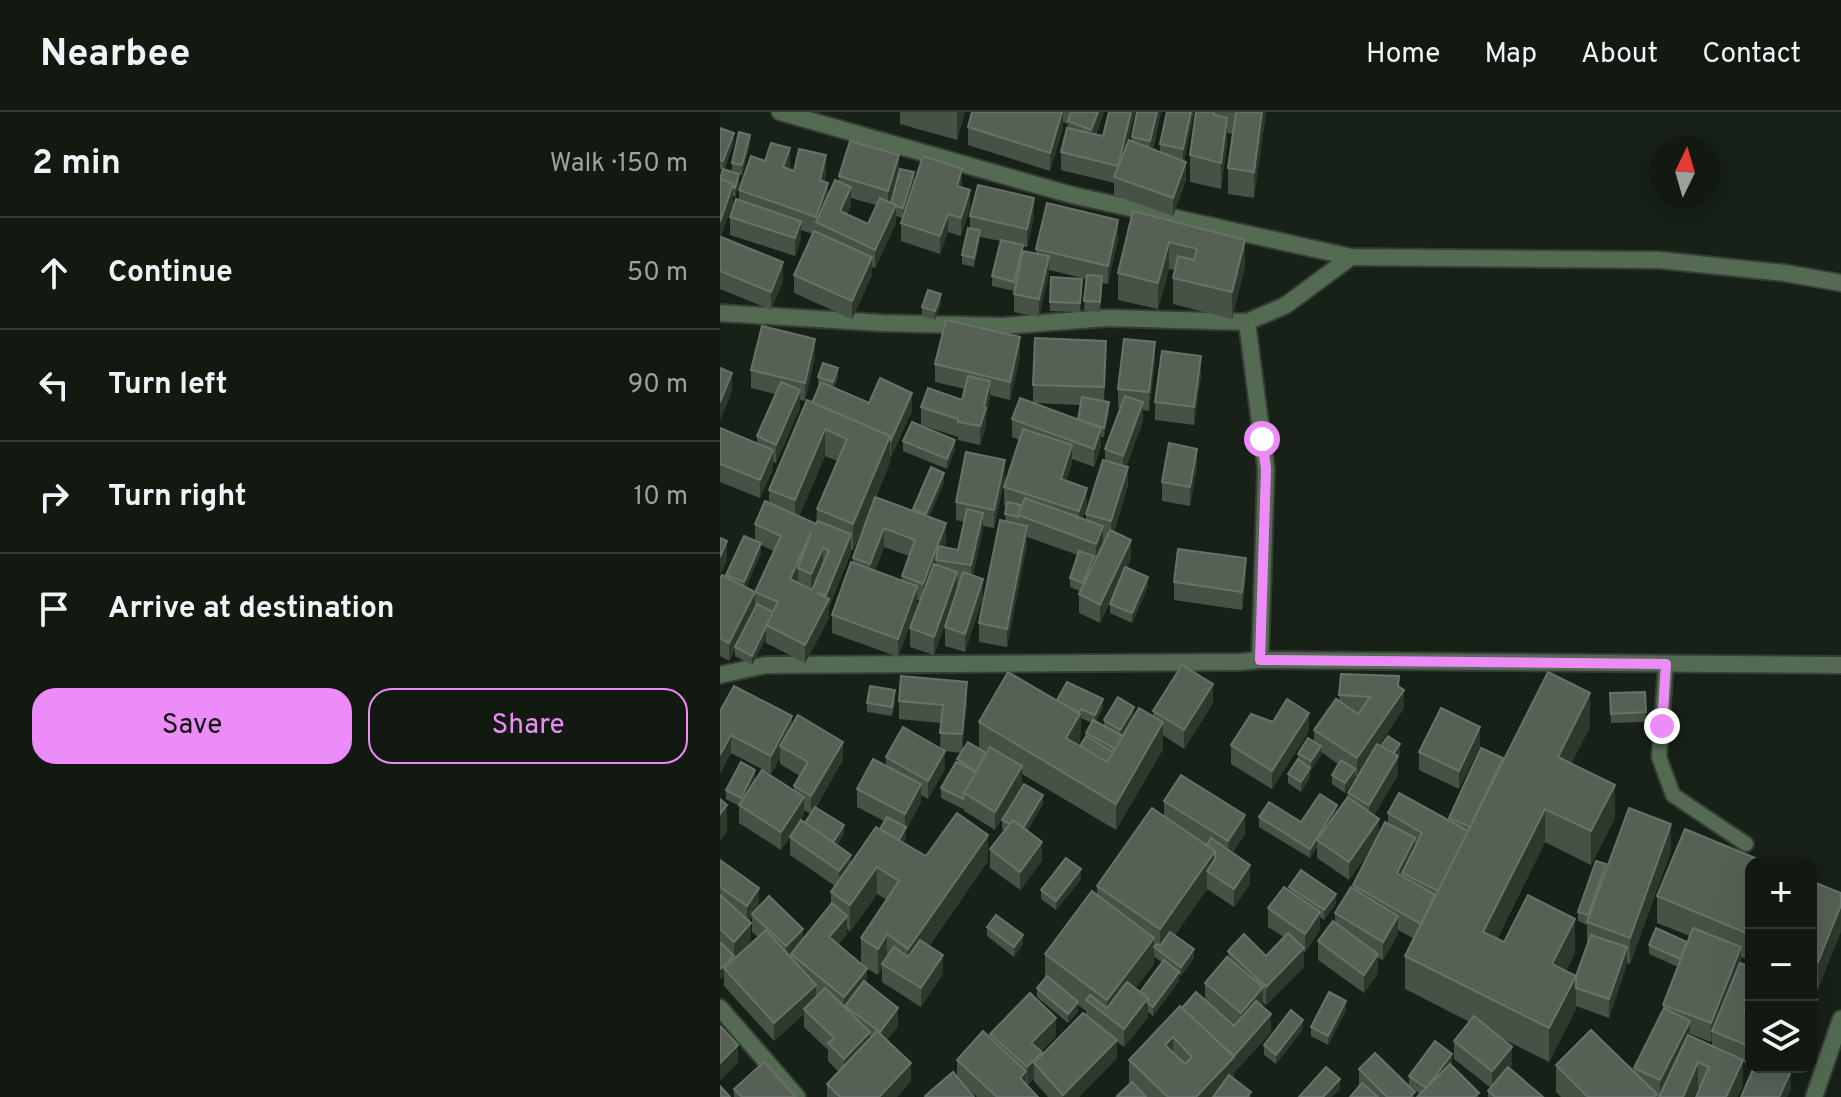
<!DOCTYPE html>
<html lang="en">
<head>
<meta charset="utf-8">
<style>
	body { margin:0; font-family:Overpass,sans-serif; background:#1e261f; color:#f1f3f6 }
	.controls { position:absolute; right:24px; bottom:24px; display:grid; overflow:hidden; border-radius:16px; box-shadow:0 8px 32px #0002 }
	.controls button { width:72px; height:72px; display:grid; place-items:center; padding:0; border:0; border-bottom:2px solid #303831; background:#111911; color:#f1f3f6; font:40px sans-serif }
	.compass { position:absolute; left:929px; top:24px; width:72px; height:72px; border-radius:50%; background:#111911; box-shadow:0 8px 32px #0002; rotate:5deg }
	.stop { position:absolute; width:24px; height:24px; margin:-18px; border:6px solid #ed8cf9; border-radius:50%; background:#fff }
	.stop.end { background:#ed8cf9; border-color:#fff; box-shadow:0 2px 8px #0008 }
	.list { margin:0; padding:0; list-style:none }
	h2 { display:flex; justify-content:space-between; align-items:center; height:104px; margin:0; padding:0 32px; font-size:34px }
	h2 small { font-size:26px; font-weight:400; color:#9ca09f }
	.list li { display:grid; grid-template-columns:52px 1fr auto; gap:24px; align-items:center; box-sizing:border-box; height:112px; padding:0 32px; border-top:2px solid #303831 }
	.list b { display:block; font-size:30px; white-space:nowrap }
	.list em { font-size:26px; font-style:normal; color:#9ca09f }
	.actions { display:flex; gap:16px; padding:24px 32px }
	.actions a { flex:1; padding:18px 0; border:2px solid #ed8cf9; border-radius:24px; text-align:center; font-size:28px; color:#ed8cf9 }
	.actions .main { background:#ed8cf9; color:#111 }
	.icon { flex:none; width:44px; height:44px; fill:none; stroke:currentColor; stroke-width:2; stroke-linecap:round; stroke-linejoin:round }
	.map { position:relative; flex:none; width:1121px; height:985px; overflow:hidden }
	header { display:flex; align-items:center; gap:48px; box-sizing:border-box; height:112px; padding:0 40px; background:#111911; border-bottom:2px solid #303831 }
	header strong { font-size:38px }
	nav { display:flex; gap:44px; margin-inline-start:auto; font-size:28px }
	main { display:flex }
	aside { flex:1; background:#111911 }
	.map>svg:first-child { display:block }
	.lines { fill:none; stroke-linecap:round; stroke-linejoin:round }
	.lane-casing { stroke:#343e34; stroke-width:18 }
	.street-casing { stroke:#343e34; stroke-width:20 }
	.lane { stroke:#546a53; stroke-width:14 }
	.street { stroke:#546a53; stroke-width:16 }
	.wall { fill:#475246; fill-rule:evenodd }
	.shaded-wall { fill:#2e382d }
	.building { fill:#566055; stroke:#687268; stroke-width:2; fill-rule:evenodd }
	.route { stroke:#ed8cf9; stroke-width:10 }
</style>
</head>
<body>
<header>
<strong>Nearbee</strong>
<nav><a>Home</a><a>Map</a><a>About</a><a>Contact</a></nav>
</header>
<main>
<aside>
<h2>2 min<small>Walk · 150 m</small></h2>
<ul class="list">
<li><svg class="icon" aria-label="ahead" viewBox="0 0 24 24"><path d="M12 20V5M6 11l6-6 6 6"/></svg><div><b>Continue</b></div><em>50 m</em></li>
<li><svg class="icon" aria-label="left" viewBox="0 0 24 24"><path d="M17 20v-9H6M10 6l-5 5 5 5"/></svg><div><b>Turn left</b></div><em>90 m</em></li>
<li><svg class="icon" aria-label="right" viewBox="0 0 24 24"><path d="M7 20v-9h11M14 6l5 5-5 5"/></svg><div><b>Turn right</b></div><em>10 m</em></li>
<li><svg class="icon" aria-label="arrive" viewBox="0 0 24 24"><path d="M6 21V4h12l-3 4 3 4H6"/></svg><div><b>Arrive at destination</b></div></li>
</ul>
<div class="actions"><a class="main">Save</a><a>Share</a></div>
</aside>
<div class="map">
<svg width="1121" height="985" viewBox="0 0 1121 985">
	<rect width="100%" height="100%" fill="#172117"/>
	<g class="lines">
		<g class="lane-casing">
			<polyline id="lane" points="946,552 939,645 953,683 1026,732"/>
		</g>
		<g class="street-casing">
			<g id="street">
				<polyline points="60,0 352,83 631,145 939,148 1065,161 1121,171"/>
				<polyline points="0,201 162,211 281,214 387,206 527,210 566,193 631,145"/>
				<polyline points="527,210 546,357 540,548"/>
				<polyline points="0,563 46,553 520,550 540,548 1121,553"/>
				<polyline points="0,896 77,985"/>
				<polyline points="1094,985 1121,907"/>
			</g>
		</g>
		<use href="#lane" class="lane"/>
		<use href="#street" class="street"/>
	</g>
	<g class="wall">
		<polygon points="180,0 245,0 237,28 180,12"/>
		<polygon points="252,0 384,0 376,23 383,24 389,0 415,0 408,29 412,29 412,25 441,0 433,37 440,40 440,32 446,0 474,0 464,49 466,68 453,104 394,83 394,71 341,58 341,40 348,12 343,10 343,16 330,59 248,33 248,15"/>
		<polygon points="476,0 546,0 534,86 508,82 508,56 513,22 507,21 507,32 501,77 470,70 470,43"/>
		<polygon points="0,16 14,30 4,58 12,60 12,51 30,32 22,63 18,62 19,71 15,85 13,84 13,90 0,127 63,169 51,198 0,177 0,66 2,58 0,57"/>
		<path d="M179,43L170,90L194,70L186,97L242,76L250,96L241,124L228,120L220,142L181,129V111L183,106L176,104V111L155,156L152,155V163L132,207L74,181V163L93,122L81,118V127L75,144L10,123V105L19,89V78L45,49L70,55L69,57L74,59L106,62L104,70L108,84L119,70V64ZM131,86L156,93L148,112L127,102L131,93Z"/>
		<polygon points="413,99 525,154 512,207 453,192 453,166 455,158 449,157 438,197 398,188 398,161"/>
		<polygon points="250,104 314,104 307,135 303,135 303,139 316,142 316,137 398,126 388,172 382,171 380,200 364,198 366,167 329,158 319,205 294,200 294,179 272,174 272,164 281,129 260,125 254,155 242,152 242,143 250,116"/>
		<polygon points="362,176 360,200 330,199 330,190"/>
		<polygon points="221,191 215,208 202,204 202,195"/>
		<polygon points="300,244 290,288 270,283 266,305 266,314 260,333 238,328 238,325 201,313 201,295 242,288 245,277 215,270 215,252"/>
		<polygon points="95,245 85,289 80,288 80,296 56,351 53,350 53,357 40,386 0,370 0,316 37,331 37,324 55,282 31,276 31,258"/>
		<path d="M386,247L384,289L389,300L384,325H381V334L374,355L352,347V351L346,369L367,394L362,407L366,409V402L385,348V337L400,296L398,295V277L435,249L429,299L423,298V309L406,355L408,373L394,420L411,446L407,456L428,474L412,511L390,501V492L394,482L380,511L359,501V482L360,479L350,475V466L358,443L307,425V432L287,535L259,530V511L285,409L286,394L284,393V375L299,328L292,325V307L313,291V273ZM314,291L360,293L358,307Z"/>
		<polygon points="481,263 474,313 435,308 435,290"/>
		<path d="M98,265L118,266L114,276L149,291L192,299L170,346V350L156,385L193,399V397L224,370L209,405L226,430L224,435L238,438L244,410L236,408V390L285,366L274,416L263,414L253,463L263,485L245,540L225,534V515L237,478L214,543L190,535V516L200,489L197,488V493L178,545L112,521V503L133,451V446L152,394L133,438H131V441L109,495V506L85,551L46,531V526L32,553L15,544V538L9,549L0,544V467L6,465V463L35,428V412L49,390V378L99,275L98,274ZM105,344L118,349L97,397L96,412L79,404ZM41,433L54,439L35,480L26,475L41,441ZM164,435L189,444L182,464V469L155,459Z"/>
		<polygon points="183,329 235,338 227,357 183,339"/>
		<polygon points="477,355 470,394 442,389 442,370"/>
		<polygon points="526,464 522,498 454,488 454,470"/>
		<polygon points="621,562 679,574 684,596 659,633 680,641 678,645 678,663 654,703 659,721 668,711 668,701 729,709 729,706 783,650 870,615 851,651 895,706 871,753 825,730 777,827 784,830 855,841 846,859 856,864 867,833 867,813 858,809 858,800 886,760 951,739 910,852 907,851 889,906 856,894 856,897 829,950 779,925 792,953 789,956 823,985 768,985 768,979 771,976 734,947 734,929 750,910 685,877 685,844 693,826 678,818 678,822 663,848 658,846 658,861 644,881 598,848 598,829 615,811 615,801 633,776 633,773 650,738 629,768 597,746 597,735 590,746 539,715 539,705 581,710 617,700 628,685 628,681 642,657 637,665 635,663 635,666 625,681 612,672 612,663 618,652 601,640 601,643 590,658 590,665 581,680 568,671 568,662 578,647 578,642 594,630 594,618 619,589"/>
		<polygon points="925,580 926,610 891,611 890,591"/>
		<path d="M398,585L402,624L433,605V599L493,591L464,637L443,623V637L396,718L302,662V672L275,718L244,699V695L243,697L221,686V676L237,650V647L241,641L225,639V657L208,687L201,683V690L186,718V725L183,731L206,744L268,749L209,834L223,861L201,895L162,870V856L158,863L146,856L147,872L178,914L167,928L191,969L177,985H107V972L119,960L108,949V938L84,915V902L54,929L4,874V863L0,867V748L39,794L83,827L111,792V780L115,774L70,743V725L61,738L19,711V694L6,687V678L35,667L74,678V674L80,664L60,652V646L51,662L11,641L0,662V599L72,613L123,648L96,695L124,722L117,733L131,752L160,717L164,709L137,695V677L166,654V645L220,636L221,611L179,607V589H247L242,640L259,636V610L337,588L383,596L376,609L384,614V608ZM361,606L372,611L366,621V625L360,634L358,633L360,628ZM84,698L91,702L85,711L77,713L84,703ZM157,782L167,788L141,826V851L118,833L127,822V817L130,820ZM32,805V820L38,825L20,842L31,829L29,809Z"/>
		<polygon points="175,588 172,604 147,600 147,591"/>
		<polygon points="553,610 589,619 552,677 511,652 511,633"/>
		<polygon points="760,634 739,677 699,658 699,640"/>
		<path d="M444,689L525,722L512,741L530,772L514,795L487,777L455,823L474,846L461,864L459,862V869L433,904L428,900V905L404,935L397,930V946L359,985H328L314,969V966L307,974L318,985H257L243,972L254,985H205V984L237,965V948L270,926V922L336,924L321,939L322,943L366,904V899L358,893V900L348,911L317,885V876L325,866V842L377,783V774L444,704ZM434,840V845L442,850L420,880L415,877L434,852Z"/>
		<polygon points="323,692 307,719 322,749 300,778 270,756 270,737 285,719 282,717 282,708"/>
		<path d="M1031,751V849L1021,845V851L1031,902V953L1023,950V974L978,976L974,985H841L836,980V953L914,959V956L943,897V893L958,855L929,842V833L967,830L970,824L937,811V784ZM970,922L991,930L992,926V934L970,924Z"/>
		<polygon points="361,767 336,798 321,787 321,778"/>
		<polygon points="1091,769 1121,781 1098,877 1091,874"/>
		<polygon points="569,775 616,791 604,808 600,805 600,818 585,840 584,839 584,855 546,893 543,890 542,895 551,920 514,961 514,967 531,985 397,985 409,973 409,948 462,896 485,889 485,871 508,846 508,839 546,844 564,825 548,815 548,796 569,778"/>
		<polygon points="267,815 303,832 294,845 267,824"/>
		<polygon points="626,898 608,933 591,924 591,915"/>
		<polygon points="583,917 556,952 544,943 544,933"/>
		<polygon points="732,951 731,953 759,985 700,982 689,974 689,964"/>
		<polygon points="639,957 695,985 630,985 639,975"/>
		<polygon points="14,977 76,985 14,985"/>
	</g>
	<g class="shaded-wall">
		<polygon points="237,0 245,0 237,28"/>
		<polygon points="343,0 343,16 330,59 330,41"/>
		<polygon points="378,0 384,0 371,36 371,18"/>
		<polygon points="411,0 415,0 399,67 398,54"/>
		<polygon points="437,0 441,0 430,47 430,29"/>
		<polygon points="471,0 474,0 463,55 463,37"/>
		<polygon points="542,0 546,0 534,86 534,60"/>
		<polygon points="507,6 507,32 501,77 501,51"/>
		<polygon points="14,21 14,30 3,58 3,49"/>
		<polygon points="30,23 30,32 22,63 22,53"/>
		<polygon points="70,36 70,55 63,74 63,55"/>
		<polygon points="106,43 106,62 100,87 100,68"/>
		<polygon points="179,43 179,62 168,97 168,79"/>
		<polygon points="466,50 466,68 453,104 453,86"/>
		<polygon points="242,57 242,75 237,92 237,74"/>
		<polygon points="194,60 194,70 183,106 183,96"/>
		<polygon points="19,62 19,71 15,85 15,76"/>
		<polygon points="108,71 108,90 96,110 96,105"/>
		<polygon points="13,72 13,90 0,128 0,110"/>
		<polygon points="131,75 131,93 120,117 120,99"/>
		<polygon points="250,78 250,96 241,124 241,106"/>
		<polygon points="314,86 314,104 307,135 307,117"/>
		<polygon points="176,93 176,111 155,156 155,138"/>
		<polygon points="228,102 228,120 220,142 220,124"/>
		<polygon points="398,108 398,126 388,172 388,154"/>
		<polygon points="81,109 81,127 75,144 75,126"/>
		<polygon points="260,118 260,128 254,155 254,146"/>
		<polygon points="525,128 525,154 512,207 512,180"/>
		<polygon points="449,130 449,157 438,197 438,171"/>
		<polygon points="329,144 329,163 319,205 319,187"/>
		<polygon points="152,145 152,163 132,207 132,189"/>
		<polygon points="63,150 63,169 51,198 51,180"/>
		<polygon points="221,182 221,191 215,208 215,199"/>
		<polygon points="300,225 300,244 290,288 290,270"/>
		<polygon points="95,227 95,245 85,289 85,271"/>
		<polygon points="435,230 435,249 429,299 429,280"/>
		<polygon points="481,244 481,263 474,313 474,295"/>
		<polygon points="118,256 118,266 113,279 113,270"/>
		<polygon points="12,261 12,279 0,309 0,290"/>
		<polygon points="270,269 270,287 266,305 266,314 260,333 260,314"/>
		<polygon points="80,278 80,296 56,351 56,333"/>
		<polygon points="192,281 192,299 171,346 171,328"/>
		<polygon points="389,290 389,300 384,325 384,316"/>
		<polygon points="423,290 423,309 403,362 403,344"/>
		<polygon points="381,316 381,334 374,355 374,337"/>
		<polygon points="105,317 105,344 75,415 75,388"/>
		<polygon points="170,324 170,350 133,438 133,412"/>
		<polygon points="235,328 235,338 227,357 227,347"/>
		<polygon points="352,333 352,351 341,385 341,367"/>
		<polygon points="477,337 477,355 470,394 470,375"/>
		<polygon points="53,338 53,357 40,386 40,368"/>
		<polygon points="285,348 285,366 274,416 274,398"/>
		<polygon points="408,355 408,373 391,428 391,409"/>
		<polygon points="224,361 224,370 206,412 206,402"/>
		<polygon points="367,376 367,394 359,418 359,399"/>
		<polygon points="263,401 263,419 251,471 251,453"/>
		<polygon points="226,411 226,430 219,448 216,448 216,456 203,490 203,472"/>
		<polygon points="307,414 307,432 287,535 287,517"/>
		<polygon points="383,414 383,433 376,450 376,432"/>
		<polygon points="164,416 164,435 150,471 150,452"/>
		<polygon points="91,421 78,456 78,468 70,485 70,467"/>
		<polygon points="131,422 131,441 109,495 109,506 85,551 85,533 106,493 106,483"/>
		<polygon points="411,428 411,446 380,511 380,493"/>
		<polygon points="7,429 7,448 0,464 0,445"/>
		<polygon points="41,431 41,441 24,480 24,470"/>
		<polygon points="103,436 103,454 91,480 91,462"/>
		<polygon points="374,444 374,454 363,480 363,471"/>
		<polygon points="526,446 526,464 522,498 522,480"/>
		<polygon points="237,460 237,478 214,543 214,525"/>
		<polygon points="428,465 428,474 412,511 412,501"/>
		<polygon points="263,467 263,485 245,540 245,522"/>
		<polygon points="197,474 197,493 178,545 178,527"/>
		<polygon points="35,480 35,498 15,535 15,538 9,549 9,531"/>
		<polygon points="46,517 46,526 32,553 32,544"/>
		<polygon points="679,564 679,585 684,578 684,596 637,665 637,646"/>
		<polygon points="247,570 247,589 242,641 242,622"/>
		<polygon points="493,572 493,591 464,637 464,618"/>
		<polygon points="870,581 870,615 838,678 838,645"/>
		<polygon points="383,587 383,596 375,612 375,603"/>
		<polygon points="414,595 414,604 400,627 400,618"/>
		<polygon points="361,597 360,628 346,653 346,626"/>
		<polygon points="589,601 589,619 552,677 552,659"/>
		<polygon points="72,604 72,622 60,634 60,646 51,662 51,644"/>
		<polygon points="443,610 443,637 396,718 396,692"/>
		<polygon points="760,615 760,634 739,677 739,659"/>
		<polygon points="11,623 11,641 0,662 0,643"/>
		<polygon points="123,630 123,648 91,703 91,684"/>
		<polygon points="680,632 680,641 678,645 678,663 649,712 649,693 672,644"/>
		<polygon points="601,634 601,643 591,659 591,649"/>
		<polygon points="225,639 225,657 208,687 208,669"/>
		<polygon points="302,654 302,672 275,718 275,700"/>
		<polygon points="590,656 590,665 581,680 581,670"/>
		<polygon points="635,657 635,666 625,681 625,671"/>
		<polygon points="35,658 35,667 21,695 21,686"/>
		<polygon points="201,672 201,690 186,718 186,725 178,739 178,730 185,718 185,702"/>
		<polygon points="895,673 895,706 871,753 871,719"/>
		<polygon points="323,683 323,692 301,728 301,719"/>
		<polygon points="84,685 84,703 61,738 61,720"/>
		<polygon points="7,693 7,720 0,729 0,702"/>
		<polygon points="617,693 617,703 597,728 597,735 590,746 590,737"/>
		<polygon points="825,697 825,730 763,854 763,820"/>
		<polygon points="525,703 525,722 508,747 508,729"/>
		<polygon points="659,707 659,726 629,768 629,750"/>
		<polygon points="951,712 951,739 910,852 910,826"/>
		<polygon points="124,713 124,722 113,739 113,730"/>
		<polygon points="268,723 268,749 188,863 188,837"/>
		<polygon points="695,726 695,744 682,761 682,769 677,761"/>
		<polygon points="322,730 322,749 300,778 300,760"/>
		<polygon points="495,739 495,764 487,759 487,777 442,841 440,840 440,817"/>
		<polygon points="131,743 131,761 119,777 119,759"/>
		<polygon points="886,752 886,761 868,813 868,803"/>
		<polygon points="530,753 530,772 514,795 514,777"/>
		<polygon points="157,755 157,782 130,820 130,793"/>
		<polygon points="361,757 361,767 336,798 336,789"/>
		<polygon points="39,776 39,794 32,802 32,805 27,812 27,794"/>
		<polygon points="616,782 616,791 604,808 604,798"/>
		<polygon points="1121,793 1121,820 1098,877 1098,850"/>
		<polygon points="600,800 600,818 585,840 585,822"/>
		<polygon points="127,804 127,822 109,844 109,825"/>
		<polygon points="678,804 678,822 663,848 663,830"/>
		<polygon points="855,807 855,841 832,886 832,852"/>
		<polygon points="31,811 31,829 14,848 4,856 4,863 0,867 0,857 14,844 14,830"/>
		<polygon points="83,817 83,835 71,842 71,847 66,853 66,834"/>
		<polygon points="167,822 167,849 162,852 162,856 158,863 158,837"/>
		<polygon points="303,823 303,832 294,845 294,835"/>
		<polygon points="434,826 434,852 392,908 387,904 387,888"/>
		<polygon points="907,835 907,853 889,906 889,887"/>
		<polygon points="1021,835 1021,853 992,919 991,930 991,911"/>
		<polygon points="584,836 584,855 546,893 546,875"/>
		<polygon points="474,837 474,846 461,864 461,855"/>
		<polygon points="658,842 658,861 644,881 644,863"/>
		<polygon points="223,843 223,861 201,895 201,876"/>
		<polygon points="147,857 147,875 125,894 125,901 124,903 124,885"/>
		<polygon points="459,860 459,869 433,904 433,895"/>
		<polygon points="856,864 856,897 829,950 829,916"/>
		<polygon points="96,873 96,891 84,897 84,902 54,929 54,911"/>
		<polygon points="543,875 543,894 521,920 521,901"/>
		<polygon points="1031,882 1031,900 1024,917 1024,899"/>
		<polygon points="428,886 428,905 404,935 404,917"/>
		<polygon points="1097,887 1097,896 1091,913 1091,903"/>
		<polygon points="626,889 626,898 608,933 608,924"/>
		<polygon points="358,890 358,900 348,911 348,902"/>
		<polygon points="178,896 178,914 160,938 160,920"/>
		<polygon points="551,902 551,920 514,961 514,972 501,985 476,985"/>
		<polygon points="336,906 336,924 311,949 311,931"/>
		<polygon points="583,908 583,917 556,952 556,943"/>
		<polygon points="970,909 970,927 940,985 940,968"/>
		<polygon points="150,920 150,939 124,965 124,947"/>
		<polygon points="453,925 453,952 445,933"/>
		<polygon points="397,928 397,946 359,985 343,985 343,983"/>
		<polygon points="18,933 18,951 0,969 0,951"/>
		<polygon points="792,935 792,953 772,977 772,959"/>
		<polygon points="322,940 322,958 314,951 314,966 307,974 307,955"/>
		<polygon points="732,942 732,951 707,985 706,977"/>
		<polygon points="1023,948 1023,974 1018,985 1006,985"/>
		<polygon points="978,950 978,976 974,985 963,985"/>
		<polygon points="191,951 191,969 177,985 159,985"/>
		<polygon points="306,959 306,978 300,966"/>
		<polygon points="1071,959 1071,978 1067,985 1059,985"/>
		<polygon points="620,967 620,977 612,985 603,985"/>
	</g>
	<g class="building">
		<polygon points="252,0 342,0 330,41 248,15"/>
		<polygon points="351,0 378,0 371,18 348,9"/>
		<polygon points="389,0 411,0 398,54 341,40 347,16 383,24"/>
		<polygon points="417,0 437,0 430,29 412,25"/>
		<polygon points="447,0 471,0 463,37 440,32"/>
		<polygon points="476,0 494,0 494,3 507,6 501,51 470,43"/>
		<polygon points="516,0 542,0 534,60 508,56"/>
		<polygon points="0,16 14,21 3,49 0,48"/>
		<polygon points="19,20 30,23 22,53 12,51"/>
		<polygon points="409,28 466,50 453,86 394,65"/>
		<polygon points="130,29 179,43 168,79 119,64"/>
		<polygon points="51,31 70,36 63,55 74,59 79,37 106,43 100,68 108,71 96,105 19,78 31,44 45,49"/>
		<polygon points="203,44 242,57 237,74 250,78 241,106 228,102 220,124 181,111"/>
		<polygon points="3,57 19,62 15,76 13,75 13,72 0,67"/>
		<polygon points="180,57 194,60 183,96 176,94 176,93 171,91"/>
		<polygon points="0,67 13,72 0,110"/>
		<polygon points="115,68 131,75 120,99 148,112 160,86 176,93 155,138 96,110"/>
		<polygon points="258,73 314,86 307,117 250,104"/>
		<polygon points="16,87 81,109 75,126 10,105"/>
		<polygon points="327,91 398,108 388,154 316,137"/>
		<polygon points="413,99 525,128 512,180 453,166 458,144 474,148 477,137 449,130 438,171 398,161"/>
		<polygon points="248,116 260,118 254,146 242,143"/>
		<polygon points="94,119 152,145 132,189 74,163"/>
		<polygon points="1,125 63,150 51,180 0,159 0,128"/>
		<polygon points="281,128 303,133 294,170 272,164"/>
		<polygon points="303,139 329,144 319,187 294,182"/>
		<polygon points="367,163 382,164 380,190 364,189"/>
		<polygon points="331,165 362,167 360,191 330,190"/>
		<polygon points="208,178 221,182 215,199 202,195"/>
		<polygon points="226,208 300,225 290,270 215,252"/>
		<polygon points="42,214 95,227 85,271 31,258"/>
		<polygon points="315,226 386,229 384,275 313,273"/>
		<polygon points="404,227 435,230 429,280 398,277"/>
		<polygon points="442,239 481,244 474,295 435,290"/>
		<polygon points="103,251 118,256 113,270 98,265"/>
		<polygon points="0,256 12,261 0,290"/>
		<polygon points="248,264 270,269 264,295 266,296 260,314 238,310 238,307 201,295 208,276 242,288"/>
		<polygon points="160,266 192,281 171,328 170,324 92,291 101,270 149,291"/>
		<polygon points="61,270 80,278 56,333 37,324"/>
		<polygon points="405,284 423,290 403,344 385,337"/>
		<polygon points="362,285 389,290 384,316 358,307"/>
		<polygon points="300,286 381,316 374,337 292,307"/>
		<polygon points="87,288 170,324 133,412 97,397 127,327 105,317 75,388 49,378"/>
		<polygon points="192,310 235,328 227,347 183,329"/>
		<polygon points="0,316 53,338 40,368 0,352"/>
		<polygon points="303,317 352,333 341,367 367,376 359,399 284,375"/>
		<polygon points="449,331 477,337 470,375 442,370"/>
		<polygon points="246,340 285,348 274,398 236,390"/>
		<polygon points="383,348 408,355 391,409 366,402"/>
		<polygon points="211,355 224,361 206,402 193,397"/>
		<polygon points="155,385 226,411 203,472 182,464 195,428 164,416 150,452 133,446"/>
		<polygon points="305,386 383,414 376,432 298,403"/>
		<path d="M45,389L96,412L98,409L131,422L106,483L97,481L109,487L85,533L46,513L58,490L35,480L61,424L35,412ZM91,421L78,456L91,462L103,436L109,438L92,478L70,467Z"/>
		<polygon points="287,390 301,393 298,405 285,402"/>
		<polygon points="247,397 263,401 251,453 216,448 218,434 238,438"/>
		<polygon points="280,408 307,414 287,517 259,511"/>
		<polygon points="390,418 411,428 380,493 359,482"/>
		<polygon points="24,424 41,431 24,470 6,463"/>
		<polygon points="0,426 7,429 0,445"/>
		<polygon points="458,437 526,446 522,480 454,470"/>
		<polygon points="359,439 374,444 363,471 350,466"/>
		<polygon points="131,450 197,474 178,527 112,503"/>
		<polygon points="214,452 237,460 214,525 190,516"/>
		<polygon points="405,455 428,465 412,501 390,492"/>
		<polygon points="243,460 263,467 245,522 225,515"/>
		<polygon points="2,463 35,480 9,531 0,526 0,467"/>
		<polygon points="37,492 53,500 32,544 15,535"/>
		<polygon points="462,553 493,572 464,618 433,599"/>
		<polygon points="288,560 360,602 346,626 387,650 419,596 443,610 396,692 259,610"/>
		<polygon points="828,560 870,581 838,645 895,673 871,719 825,697 763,820 784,830 808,783 855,807 832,852 856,864 829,916 685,844"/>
		<polygon points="621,562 679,564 678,574 684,578 637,646 594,618 616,587 638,602 650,585 619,583"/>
		<polygon points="181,564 247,570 242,622 220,621 223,593 179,589"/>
		<polygon points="347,570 383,587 375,603 361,597 359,601 337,588"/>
		<polygon points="14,574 72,604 51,644 11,623 0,643 0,599"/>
		<polygon points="150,574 175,578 172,595 147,591"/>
		<polygon points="925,580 926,600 891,602 890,581"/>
		<polygon points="398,585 414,595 400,618 384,608"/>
		<polygon points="567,587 589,601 552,659 511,633 531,602 553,610"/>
		<polygon points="721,596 760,615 739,659 699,640"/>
		<polygon points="78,603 123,630 91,684 74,674 88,650 60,634"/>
		<polygon points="373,608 403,624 395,637 366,621"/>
		<polygon points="183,615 225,639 208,669 166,645"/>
		<polygon points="366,624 393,640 387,650 360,634"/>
		<polygon points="668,624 680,632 673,642 661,634"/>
		<polygon points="588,626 601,634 591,649 578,642"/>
		<polygon points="248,630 266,641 256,659 237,647"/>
		<polygon points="657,632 678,644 649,693 628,681"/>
		<polygon points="270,635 302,654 275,700 244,681"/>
		<polygon points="761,636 783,646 750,715 729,706"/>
		<polygon points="153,647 201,672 185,702 137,677"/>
		<polygon points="578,647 590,656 581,670 568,662"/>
		<polygon points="621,648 635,657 625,671 612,663"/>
		<polygon points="21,650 35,658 21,686 6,678"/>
		<polygon points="236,650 256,660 244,681 243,687 221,676"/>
		<polygon points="42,658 84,685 61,720 19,693"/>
		<polygon points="461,663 525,703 508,729 444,689"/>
		<polygon points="304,672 323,683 303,716 293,708 290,712 282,708"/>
		<polygon points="679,681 748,719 718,779 682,761 702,721 668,701"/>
		<polygon points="600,682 617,693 590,737 539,705 549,690 581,710"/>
		<polygon points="628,685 659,707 629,750 597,728"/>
		<polygon points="0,687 7,693 0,702"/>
		<polygon points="95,695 124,713 113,730 85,711"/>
		<polygon points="432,696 495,739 440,817 377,774"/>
		<polygon points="909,696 951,712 910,826 867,810"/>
		<polygon points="237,701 268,723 188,837 167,822 158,837 141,826 179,769 157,755 130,793 111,780 156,715 206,744"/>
		<polygon points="167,705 186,715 179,728 160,717"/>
		<polygon points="81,708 131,743 119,759 70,725"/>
		<polygon points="293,708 322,730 300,760 270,737"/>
		<polygon points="665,710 695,726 677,761 715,783 701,812 633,773"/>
		<polygon points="965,717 1047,751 1031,751 1031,823 937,784"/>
		<polygon points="491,726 530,753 514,777 487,759 495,747 495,739 487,733"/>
		<polygon points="346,746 361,757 336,789 321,778"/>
		<polygon points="0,748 39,776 27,794 0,775"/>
		<polygon points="876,749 886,752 868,803 858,800"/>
		<polygon points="581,758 616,782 604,798 569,775"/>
		<polygon points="1091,769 1121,781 1121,793 1098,850 1091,847"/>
		<polygon points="564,775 600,800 585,822 548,796"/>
		<polygon points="631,775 678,804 663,830 615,801"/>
		<polygon points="372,779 434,826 387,888 325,842"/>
		<polygon points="0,783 31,811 14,830 0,817"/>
		<polygon points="49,784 83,817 66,834 32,802"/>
		<polygon points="112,791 127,804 109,825 147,857 124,885 71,842"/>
		<polygon points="276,803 303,823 294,835 267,815"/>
		<polygon points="613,809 658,842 644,863 598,829"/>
		<polygon points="936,816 967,830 960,847 929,833"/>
		<polygon points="973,816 1021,835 991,911 943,893"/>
		<polygon points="46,818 96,873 54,911 4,856"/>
		<polygon points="450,820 474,837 461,855 434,835 437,832 440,834"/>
		<polygon points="568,821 584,836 546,875 508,839 524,822 546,844"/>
		<polygon points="871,823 907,835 889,887 856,876 856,864"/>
		<polygon points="200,828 223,843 201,876 162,852 174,835 188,845"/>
		<polygon points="0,830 14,844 0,857"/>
		<polygon points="507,845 543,875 521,901 485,871"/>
		<polygon points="444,848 459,860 433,895 428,891 428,886 420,880"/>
		<polygon points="1020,851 1031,855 1031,882 1024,899 1031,902 1031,935 992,919"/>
		<polygon points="327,864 358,890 348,902 317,876"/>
		<polygon points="144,869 178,896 160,920 125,894"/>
		<polygon points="407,870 428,886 404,917 366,888 370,883 387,896"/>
		<polygon points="105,876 150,920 124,947 108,931 114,926 84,897"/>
		<polygon points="476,880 514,914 536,889 551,902 514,944 462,896"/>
		<polygon points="609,880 626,889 608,924 591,915"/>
		<polygon points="310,881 336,906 311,931 322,940 307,955 270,922"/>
		<polygon points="1091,885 1097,887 1091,903"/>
		<path d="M460,894L514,945L476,985H448L409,948ZM453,925L472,945L465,952L445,933Z"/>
		<polygon points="944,896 970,909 940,968 914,956"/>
		<polygon points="571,898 583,908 556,943 544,933"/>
		<polygon points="363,901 397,928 343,983 314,951"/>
		<polygon points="754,904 792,935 772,959 734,929"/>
		<polygon points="0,914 18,933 0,951"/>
		<polygon points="871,918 937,982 934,985 868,985 836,953"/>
		<polygon points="157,919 191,951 159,985 120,985 107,972"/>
		<polygon points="263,919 306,959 300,966 318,985 277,985 237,948"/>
		<polygon points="968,923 1023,948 1006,985 976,985 989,955 978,950 963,985 939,985"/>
		<polygon points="715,929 732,942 706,976 689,964"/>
		<polygon points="655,941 695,980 690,985 667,985 639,957"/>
		<polygon points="44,950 76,985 22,985 14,977"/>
		<polygon points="730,952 759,981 754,985 697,985"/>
		<polygon points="606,955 620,967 603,985 579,985"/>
		<polygon points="788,955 823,985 775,985 768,979"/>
		<polygon points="1034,955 1060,955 1071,959 1059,985 1021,985"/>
		<polygon points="233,960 254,985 206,985 205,984"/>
		<polygon points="509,963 531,980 527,985 493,985"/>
		<polygon points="412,970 426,985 399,985 397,984"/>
		<polygon points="642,971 658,985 630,985"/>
		<polygon points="0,974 10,985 0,985"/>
	</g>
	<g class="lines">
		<polyline class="route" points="542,327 546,357 540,548 946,552 942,614"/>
	</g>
</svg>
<div class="controls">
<button>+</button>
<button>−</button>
<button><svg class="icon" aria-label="layers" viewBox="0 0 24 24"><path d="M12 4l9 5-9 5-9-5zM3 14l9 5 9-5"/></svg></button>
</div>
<svg class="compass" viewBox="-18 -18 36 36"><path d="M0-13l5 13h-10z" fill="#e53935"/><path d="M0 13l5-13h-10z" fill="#9ca09f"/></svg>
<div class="stop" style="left:542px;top:327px"></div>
<div class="stop end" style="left:942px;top:614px"></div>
</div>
</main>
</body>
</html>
